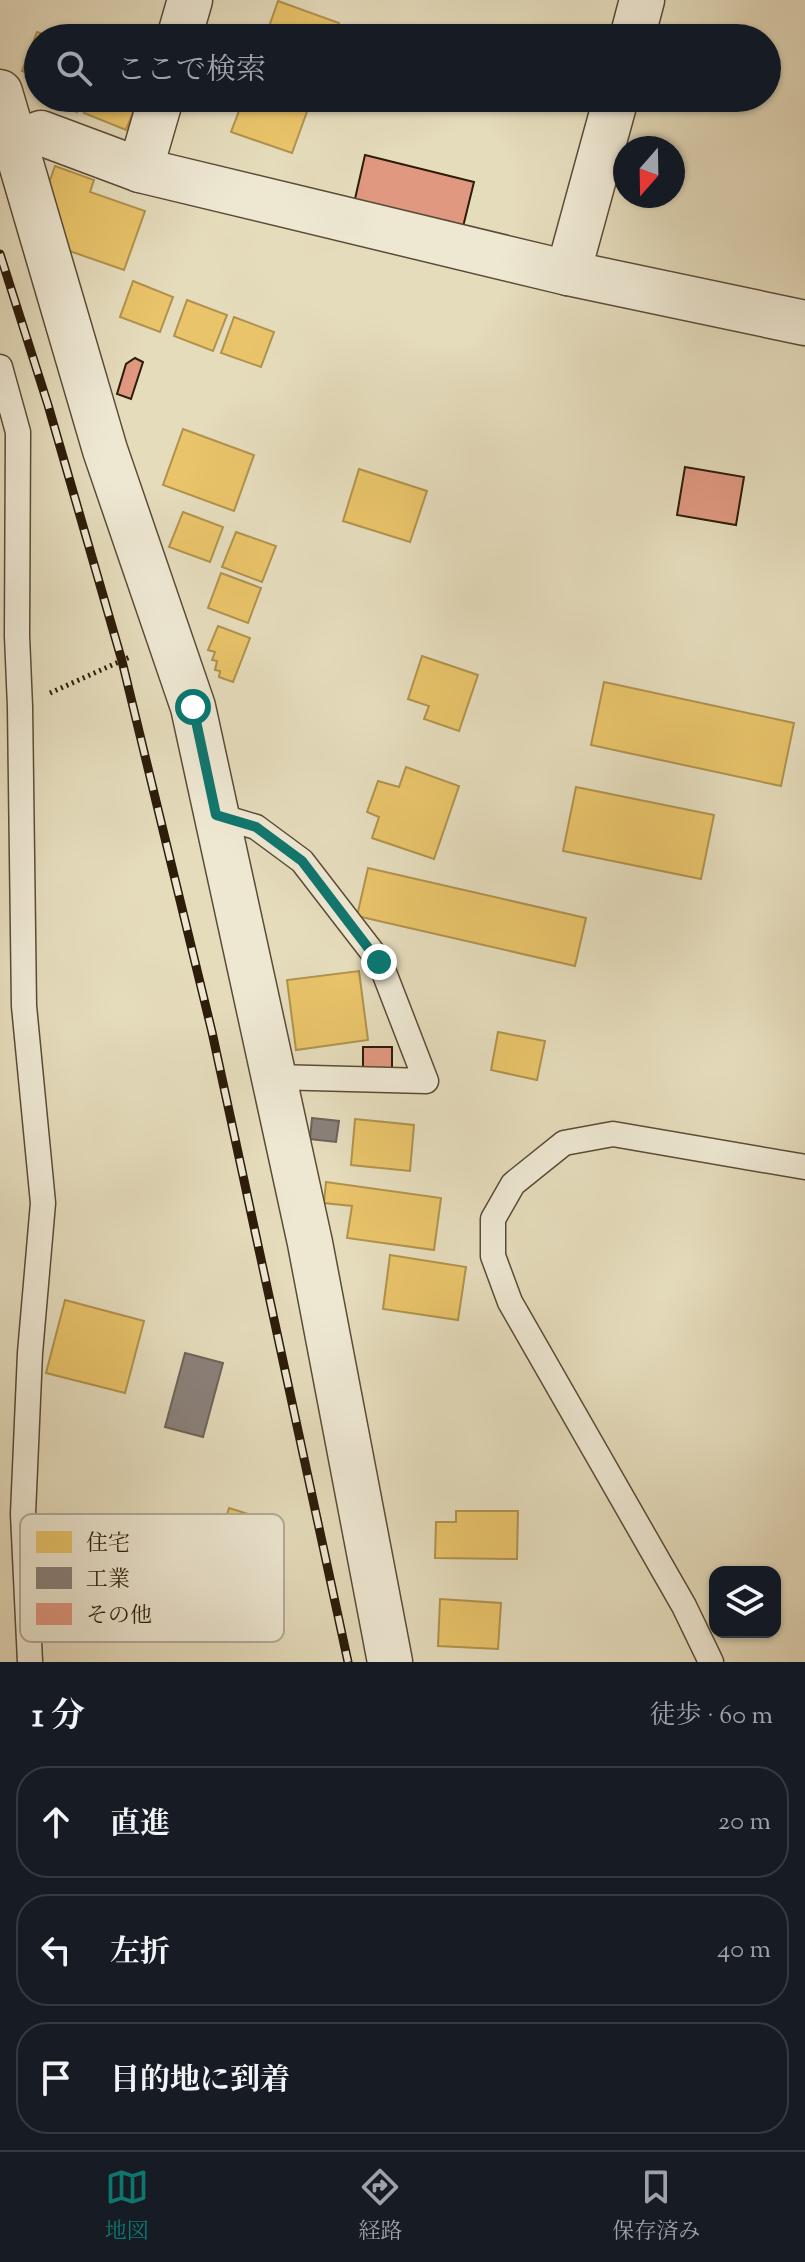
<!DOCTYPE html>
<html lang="ja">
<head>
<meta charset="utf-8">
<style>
	body { margin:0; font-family:"Sorts Mill Goudy","Noto Serif JP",serif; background:#20242c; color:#f1f3f6 }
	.controls { position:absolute; right:24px; bottom:24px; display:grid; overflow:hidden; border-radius:16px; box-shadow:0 2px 6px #0004 }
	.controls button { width:72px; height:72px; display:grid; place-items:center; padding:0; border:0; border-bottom:2px solid #363941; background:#171b24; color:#f1f3f6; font:40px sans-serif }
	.compass { position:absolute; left:613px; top:136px; width:72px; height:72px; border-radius:50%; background:#171b24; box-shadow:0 2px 6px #0004; rotate:200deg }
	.stop { position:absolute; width:24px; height:24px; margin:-18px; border:6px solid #0f766e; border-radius:50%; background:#fff }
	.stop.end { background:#0f766e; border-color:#fff; box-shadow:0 2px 8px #0008 }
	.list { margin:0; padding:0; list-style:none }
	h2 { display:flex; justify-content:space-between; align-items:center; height:104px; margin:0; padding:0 32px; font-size:34px }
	h2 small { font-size:26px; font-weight:400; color:#9ea1a6 }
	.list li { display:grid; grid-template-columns:52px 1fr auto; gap:24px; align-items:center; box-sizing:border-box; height:112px; margin:0 16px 16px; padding:0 16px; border:2px solid #363941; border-radius:32px }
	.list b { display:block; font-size:30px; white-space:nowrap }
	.list em { font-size:26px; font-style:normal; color:#9ea1a6 }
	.icon { flex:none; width:44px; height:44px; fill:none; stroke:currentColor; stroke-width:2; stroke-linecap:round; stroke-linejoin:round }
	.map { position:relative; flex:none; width:805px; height:1662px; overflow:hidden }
	.search { position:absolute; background:#171b24; box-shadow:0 2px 6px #0004; left:24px; right:24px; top:24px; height:88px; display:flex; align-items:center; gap:20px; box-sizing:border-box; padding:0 28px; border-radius:44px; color:#9ea1a6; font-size:30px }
	.sheet { height:488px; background:#171b24 }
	nav { display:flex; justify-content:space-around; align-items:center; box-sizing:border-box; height:112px; border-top:2px solid #363941; background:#171b24; font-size:22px; color:#9ea1a6 }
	nav a { display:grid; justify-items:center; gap:4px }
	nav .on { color:#0f766e }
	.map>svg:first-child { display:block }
	.homes { fill:#e9c46a; stroke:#b0924d; stroke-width:2 }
	.industry { fill:#8a817c; stroke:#6e635a; stroke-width:2 }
	.building { fill:#e09880; stroke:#2c1c09; stroke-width:2 }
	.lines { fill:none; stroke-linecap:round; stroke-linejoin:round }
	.service-casing { stroke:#5a4c36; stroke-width:27 }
	.minor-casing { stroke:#5a4c36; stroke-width:47 }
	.path { stroke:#2c1c09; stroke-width:5; stroke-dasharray:2 4; stroke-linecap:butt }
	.service { stroke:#eee8d3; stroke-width:24 }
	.minor { stroke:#eee8d3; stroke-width:44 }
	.rail-casing { stroke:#2c1c09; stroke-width:9 }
	.rail { stroke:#eee8d3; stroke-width:6; stroke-dasharray:18; stroke-linecap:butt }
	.route { stroke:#0f766e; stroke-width:10 }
	.key { fill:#eee8d3; stroke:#b4ab96; stroke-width:2 }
	.key-label { font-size:22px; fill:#2c1c09 }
</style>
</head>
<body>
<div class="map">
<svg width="805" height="1662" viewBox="0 0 805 1662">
	<rect width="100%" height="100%" fill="#e5dcbc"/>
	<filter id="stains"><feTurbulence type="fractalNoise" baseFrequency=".0025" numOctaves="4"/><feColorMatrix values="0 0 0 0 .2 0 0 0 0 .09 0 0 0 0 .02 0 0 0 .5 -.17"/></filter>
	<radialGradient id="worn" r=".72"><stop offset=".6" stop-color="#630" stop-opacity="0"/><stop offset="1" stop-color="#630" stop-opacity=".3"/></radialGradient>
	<g class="homes">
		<polygon points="278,1 339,23 333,38 265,38"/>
		<polygon points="37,32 54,38 38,38 38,77 22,71"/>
		<polygon points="39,98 81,98 77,112"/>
		<polygon points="90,98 139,98 126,130 84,113"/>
		<polygon points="244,98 312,98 292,153 231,132"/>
		<polygon points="55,166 94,180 90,192 145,211 124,270 61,248 49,183"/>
		<polygon points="133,281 173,297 160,332 120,317"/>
		<polygon points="187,300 227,315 213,351 174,336"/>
		<polygon points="234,317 274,332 261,367 221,353"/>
		<polygon points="183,429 254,455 234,511 163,485"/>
		<polygon points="359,469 427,491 410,542 343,521"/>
		<polygon points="183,512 223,527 210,562 169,547"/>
		<polygon points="236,532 276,546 262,582 222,567"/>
		<polygon points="221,573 261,588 248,623 208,608"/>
		<polygon points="218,626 250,638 233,682 219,677 220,671 215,670 217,661 212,660 215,652 208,650"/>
		<polygon points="422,656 478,675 459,731 424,719 429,706 408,699"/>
		<polygon points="604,682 794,723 781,786 591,745"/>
		<polygon points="406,767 459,786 434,859 372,838 379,817 367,812 378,781 399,787"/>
		<polygon points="576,787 714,815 701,879 563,851"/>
		<polygon points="368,868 586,918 575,966 357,916"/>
		<polygon points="359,971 368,1040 296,1050 287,980"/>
		<polygon points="498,1032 545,1041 537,1080 491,1070"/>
		<polygon points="355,1119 414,1125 410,1171 351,1165"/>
		<polygon points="326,1182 441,1198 434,1250 347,1238 352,1206 324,1203"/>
		<polygon points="390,1255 466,1267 458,1320 383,1309"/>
		<polygon points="65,1300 144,1321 125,1393 46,1373"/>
		<polygon points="229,1508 277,1523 262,1574 213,1560"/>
		<polygon points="456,1511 518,1511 517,1559 435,1558 436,1522 456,1522"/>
		<polygon points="440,1599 501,1603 498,1649 438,1646"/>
	</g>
	<g class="industry">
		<polygon points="312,1118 339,1121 336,1142 310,1139"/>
		<polygon points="185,1353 223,1363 203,1437 165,1427"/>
	</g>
	<g class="building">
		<polygon points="365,155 474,182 460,239 352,212"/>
		<polygon points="135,358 143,362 131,399 117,394 126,364"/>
		<polygon points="685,467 744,477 736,525 677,515"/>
		<rect x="363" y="1047" width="29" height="23"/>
	</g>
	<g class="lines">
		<g class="service-casing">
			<g id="service">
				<polyline points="0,367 18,432 17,636 20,707 24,1006 43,1203 30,1353 23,1514 30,1662"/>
				<polyline points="216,815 256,827 302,861 380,962 426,1081 274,1077"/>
				<polyline points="711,1662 684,1606 510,1302 493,1256 493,1219 513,1184 564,1143 613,1134 805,1167"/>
			</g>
		</g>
		<g class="minor-casing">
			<g id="minor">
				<polyline points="179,38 190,0"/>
				<polyline points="632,38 642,0"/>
				<polyline points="0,92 105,450 193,707 310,1243 390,1662"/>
				<polyline points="14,142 41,133 140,170 568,273 805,323"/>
				<polyline points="140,170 161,98"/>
				<polyline points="568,273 616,98"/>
			</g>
		</g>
		<polyline class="path" points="50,693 132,656"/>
		<use href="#service" class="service"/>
		<use href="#minor" class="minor"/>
		<g class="rail-casing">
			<polyline id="rail" points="0,254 48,405 122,661 212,1032 348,1662"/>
		</g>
		<use href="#rail" class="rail"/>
	</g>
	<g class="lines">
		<polyline class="route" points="193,707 216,815 256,827 302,861 379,962"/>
	</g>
	<rect x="20" y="1514" width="264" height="128" rx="12" class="key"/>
	<rect x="36" y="1531" width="36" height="22" fill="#e9c46a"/>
	<rect x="36" y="1567" width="36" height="22" fill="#8a817c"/>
	<rect x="36" y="1603" width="36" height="22" fill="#e09880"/>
	<g class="key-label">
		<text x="86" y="1550">住宅</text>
		<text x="86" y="1586">工業</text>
		<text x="86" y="1622">その他</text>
	</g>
	<rect width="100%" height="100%" filter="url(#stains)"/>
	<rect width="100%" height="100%" fill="url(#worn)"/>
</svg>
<div class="controls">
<button><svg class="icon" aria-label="layers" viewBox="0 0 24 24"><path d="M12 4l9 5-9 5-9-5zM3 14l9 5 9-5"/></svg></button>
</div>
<svg class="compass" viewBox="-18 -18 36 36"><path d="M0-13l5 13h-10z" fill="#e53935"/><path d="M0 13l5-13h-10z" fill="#9ea1a6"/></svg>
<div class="stop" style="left:193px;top:707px"></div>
<div class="stop end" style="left:379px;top:962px"></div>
<div class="search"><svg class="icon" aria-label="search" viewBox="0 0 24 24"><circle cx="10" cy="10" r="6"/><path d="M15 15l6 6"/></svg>ここで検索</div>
</div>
<section class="sheet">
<h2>1 分<small>徒歩 · 60 m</small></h2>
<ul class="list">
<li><svg class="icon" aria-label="ahead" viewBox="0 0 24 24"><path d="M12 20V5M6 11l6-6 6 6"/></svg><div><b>直進</b></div><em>20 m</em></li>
<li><svg class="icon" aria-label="left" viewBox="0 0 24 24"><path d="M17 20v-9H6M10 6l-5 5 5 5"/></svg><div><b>左折</b></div><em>40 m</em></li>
<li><svg class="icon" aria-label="arrive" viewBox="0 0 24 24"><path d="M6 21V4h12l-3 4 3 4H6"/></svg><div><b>目的地に到着</b></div></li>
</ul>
</section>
<nav>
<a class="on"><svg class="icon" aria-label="map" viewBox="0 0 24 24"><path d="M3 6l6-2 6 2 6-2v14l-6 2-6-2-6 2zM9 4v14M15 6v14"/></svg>地図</a>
<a><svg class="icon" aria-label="directions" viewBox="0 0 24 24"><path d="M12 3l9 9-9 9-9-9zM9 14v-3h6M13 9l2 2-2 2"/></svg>経路</a>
<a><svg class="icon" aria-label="saved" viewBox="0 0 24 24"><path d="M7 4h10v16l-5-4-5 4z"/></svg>保存済み</a>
</nav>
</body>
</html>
